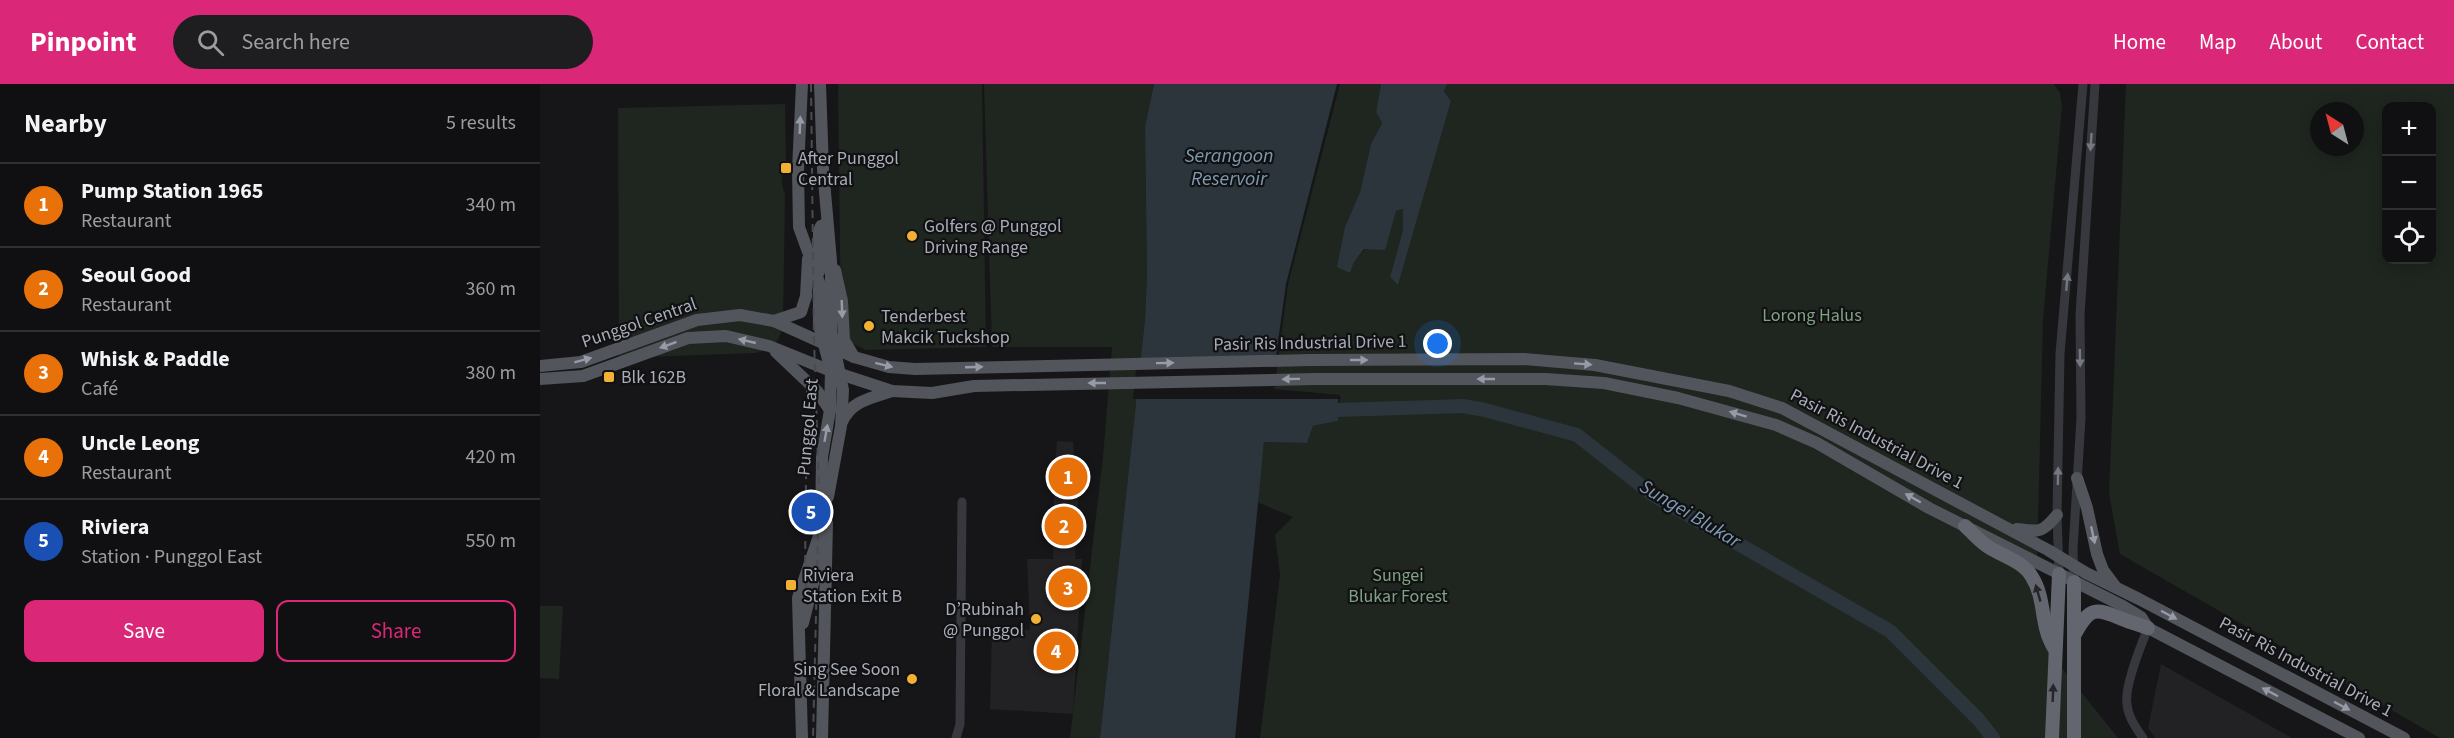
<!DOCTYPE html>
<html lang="en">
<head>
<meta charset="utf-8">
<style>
	body { margin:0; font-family:"Source Sans 3",sans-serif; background:#1e1e20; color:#f1f3f6 }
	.controls { position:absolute; right:18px; top:18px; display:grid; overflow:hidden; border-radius:12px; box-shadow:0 3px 15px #0003 }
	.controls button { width:54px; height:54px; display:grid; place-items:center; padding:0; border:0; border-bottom:2px solid #303032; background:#101012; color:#f1f3f6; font:30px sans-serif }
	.compass { position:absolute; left:1770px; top:18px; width:54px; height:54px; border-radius:50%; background:#101012; box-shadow:0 3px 15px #0003; rotate:324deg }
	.you { position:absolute; left:898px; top:260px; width:21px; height:21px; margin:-15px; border:4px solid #fff; border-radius:50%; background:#1a73e8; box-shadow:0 0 0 9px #1a73e833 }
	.badge { display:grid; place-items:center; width:39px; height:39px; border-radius:50%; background:#db2777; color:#fff; font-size:20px; font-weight:700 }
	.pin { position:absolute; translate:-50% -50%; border:3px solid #fff; box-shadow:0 2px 6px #0006 }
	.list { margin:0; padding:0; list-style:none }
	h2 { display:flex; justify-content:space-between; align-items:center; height:78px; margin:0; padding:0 24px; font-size:26px }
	h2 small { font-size:20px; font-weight:400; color:#9c9d9f }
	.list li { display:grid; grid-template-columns:39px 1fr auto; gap:18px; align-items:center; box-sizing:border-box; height:84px; padding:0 24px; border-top:2px solid #303032 }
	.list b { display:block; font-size:22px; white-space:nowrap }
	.list p { margin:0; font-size:20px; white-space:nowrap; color:#9c9d9f }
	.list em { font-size:20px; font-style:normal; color:#9c9d9f }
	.actions { display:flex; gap:12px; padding:18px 24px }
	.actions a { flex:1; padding:14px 0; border:2px solid #db2777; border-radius:12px; text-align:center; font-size:21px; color:#db2777 }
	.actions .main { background:#db2777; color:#fff }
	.icon { flex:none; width:33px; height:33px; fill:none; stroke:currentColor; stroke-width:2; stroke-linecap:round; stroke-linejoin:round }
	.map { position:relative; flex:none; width:1914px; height:654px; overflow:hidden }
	header { display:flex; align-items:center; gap:36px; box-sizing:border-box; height:84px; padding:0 30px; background:#db2777; color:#fff }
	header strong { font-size:28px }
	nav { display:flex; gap:33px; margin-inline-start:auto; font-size:21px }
	.search { width:420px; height:54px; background:#1e1e20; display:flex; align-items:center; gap:15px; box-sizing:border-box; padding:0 21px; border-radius:33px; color:#9c9d9f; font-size:22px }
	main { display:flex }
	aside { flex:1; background:#101012 }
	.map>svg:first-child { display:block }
	.built { fill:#222225 }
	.green { fill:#1e261f; fill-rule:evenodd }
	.water { fill:#2c353c }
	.pier { fill:#161618 }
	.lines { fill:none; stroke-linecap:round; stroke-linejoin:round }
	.river { stroke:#2c353c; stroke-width:14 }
	.minor { stroke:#37383d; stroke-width:9 }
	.major { stroke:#53555c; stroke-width:12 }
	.highway { stroke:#63666e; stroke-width:14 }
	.rail { stroke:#4a4c52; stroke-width:2; stroke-dasharray:8 6; stroke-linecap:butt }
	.oneway { fill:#979ba6 }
	.oneway2 { fill:#757881 }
	.oneway3 { fill:#26262a }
	.poi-dot { fill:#f2b134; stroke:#111113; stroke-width:2 }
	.labels { text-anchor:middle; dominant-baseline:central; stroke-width:4.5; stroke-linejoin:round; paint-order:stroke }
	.poi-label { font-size:18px; fill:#a8adb8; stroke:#111113; text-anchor:start }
	.park-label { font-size:18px; fill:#7fa381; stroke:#111113 }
	.street-label { font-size:18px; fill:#a8adb8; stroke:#111113 }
	.water-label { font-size:20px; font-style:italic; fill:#7f9bb3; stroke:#111113 }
</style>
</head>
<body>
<header>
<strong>Pinpoint</strong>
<div class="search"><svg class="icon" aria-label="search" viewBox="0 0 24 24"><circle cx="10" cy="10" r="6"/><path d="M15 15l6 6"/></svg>Search here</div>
<nav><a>Home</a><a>Map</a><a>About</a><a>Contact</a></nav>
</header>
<main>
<aside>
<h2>Nearby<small>5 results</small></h2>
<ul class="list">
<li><span class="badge" style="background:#e8710a">1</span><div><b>Pump Station 1965</b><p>Restaurant</p></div><em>340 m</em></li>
<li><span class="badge" style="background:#e8710a">2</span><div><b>Seoul Good</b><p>Restaurant</p></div><em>360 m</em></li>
<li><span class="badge" style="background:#e8710a">3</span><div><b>Whisk &amp; Paddle</b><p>Café</p></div><em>380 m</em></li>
<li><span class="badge" style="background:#e8710a">4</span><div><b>Uncle Leong</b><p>Restaurant</p></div><em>420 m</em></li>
<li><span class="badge" style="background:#1a4fb4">5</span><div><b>Riviera</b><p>Station · Punggol East</p></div><em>550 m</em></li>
</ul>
<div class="actions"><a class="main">Save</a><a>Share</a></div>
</aside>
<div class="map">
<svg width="1914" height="654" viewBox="0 0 1914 654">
	<rect width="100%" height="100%" fill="#161618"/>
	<g class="built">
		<polygon points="517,357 533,358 534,370 528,383 540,384 535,475 542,475 533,630 450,625 452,545 490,546 487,475 515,475 513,474 514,395"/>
		<polygon points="1621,580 1713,632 1752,654 1615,654 1608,644"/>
	</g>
	<g class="green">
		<polygon points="298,0 442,0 446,263 326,266 309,258 301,245"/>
		<polygon points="444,0 614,0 605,42 607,192 605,235 560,654 530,654 563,373 572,263 452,263"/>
		<polygon points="800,0 841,0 836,28 842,39 831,60 820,108 805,143 813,180 856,127 864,125 863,146 850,193 858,200 911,17 904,6 907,0 1514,0 1520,9 1522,22 1503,236 1496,516 1503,560 1578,654 720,654 740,491 735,451 753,433 717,418 724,358 767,359 773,342 798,337 800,311 734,306 748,200"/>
		<path d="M1586,0H1914V654H1900L1580,470L1569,409ZM1846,22H1892V176H1846ZM1779,27H1815V63H1779Z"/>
		<path d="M245,20L246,79C241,85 240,102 245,109L243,241C239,259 233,265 215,269L79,274L78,24Z"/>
		<polygon points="0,522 23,522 19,595 0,594"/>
	</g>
	<g class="water">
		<polygon points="614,0 797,0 746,200 731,308 798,314 798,337 773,342 767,359 724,358 695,654 560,654 605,235 607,192 605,42"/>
		<polygon points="841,0 907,0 904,7 911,17 858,201 850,193 863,146 863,125 856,127 845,166 824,165 813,180 810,189 797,183 805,143 820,108 831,60 842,39 836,28"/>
	</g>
	<polygon class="pier" points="738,273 734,305 799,311 801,315 593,315 597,276"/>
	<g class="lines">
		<polyline class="river" points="798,326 923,322 945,326 1037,351 1113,411 1350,547 1439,636 1453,654"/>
		<g class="minor">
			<polyline points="1519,490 1517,431 1520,270 1543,0"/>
			<polyline points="1534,498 1533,465 1541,334 1540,231 1555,0"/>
			<polyline points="416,654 420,640 422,418"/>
			<path d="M1603,654C1596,644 1588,633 1587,620C1584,603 1601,561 1608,544"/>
		</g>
		<g class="major">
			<polyline points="280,0 283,85 291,177 291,247 303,306 301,342 288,413"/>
			<polyline points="295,186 302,217 304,256 314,273"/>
			<polyline points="279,188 279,147 281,142 287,140"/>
			<polyline points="234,237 261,228 266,212 268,175"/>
			<polyline points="236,268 277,307 290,326"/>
			<polyline points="0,282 41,278 157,236 200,231 234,237 314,273 349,283 375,285 770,276 984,275 1055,281 1189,307 1242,324 1508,466 1546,489 1599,515 1864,654"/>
			<polyline points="0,295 43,292 148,254 186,252 229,262 291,287 352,307 392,309 434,302 775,295 1005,295 1064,299 1138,314 1236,341 1277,359 1389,424 1583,522 1601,533 1608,544 1819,654"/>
			<path d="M302,338C311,317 331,314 352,307"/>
			<polyline points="1537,394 1547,424 1557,470 1563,486 1575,502"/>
			<path d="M1477,445C1500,448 1502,449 1517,431"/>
			<polyline points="263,539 280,472"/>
			<polyline points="262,654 258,514 281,446 282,373 290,326 291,287 279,241 279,198 259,143 258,86 262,0"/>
			<polyline points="282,654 287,439"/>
		</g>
		<g class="highway">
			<path d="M1425,442C1433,449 1440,458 1450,464C1463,472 1484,478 1492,493C1506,515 1500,542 1514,564"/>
			<polyline points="1534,498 1534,654"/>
			<path d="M1535,550C1551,520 1557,525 1585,536C1592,539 1601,541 1608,544"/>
			<polyline points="1512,654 1519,490"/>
		</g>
		<g class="rail">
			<polyline points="271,0 274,256 279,407 273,654"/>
			<polyline points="267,303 265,487 268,528"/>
		</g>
	</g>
	<defs><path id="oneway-solid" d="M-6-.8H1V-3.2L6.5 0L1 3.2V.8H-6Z" transform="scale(1.5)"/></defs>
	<g class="oneway">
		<use href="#oneway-solid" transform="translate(260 41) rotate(-88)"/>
		<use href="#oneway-solid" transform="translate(302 225) rotate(88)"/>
		<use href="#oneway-solid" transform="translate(207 257) rotate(-167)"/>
		<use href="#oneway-solid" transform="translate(128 261) rotate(160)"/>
		<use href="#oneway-solid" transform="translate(43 276) rotate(-15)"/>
		<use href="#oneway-solid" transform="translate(819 276)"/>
		<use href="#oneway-solid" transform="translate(625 279) rotate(-1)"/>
		<use href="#oneway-solid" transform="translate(1043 280) rotate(4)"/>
		<use href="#oneway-solid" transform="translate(344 281) rotate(14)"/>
		<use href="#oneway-solid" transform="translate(434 283) rotate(-2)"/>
		<use href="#oneway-solid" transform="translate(751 295) rotate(179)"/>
		<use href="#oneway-solid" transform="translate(946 295) rotate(-180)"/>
		<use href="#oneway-solid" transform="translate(557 299) rotate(180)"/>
		<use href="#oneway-solid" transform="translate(1198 330) rotate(-163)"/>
		<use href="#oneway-solid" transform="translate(286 349) rotate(-80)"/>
		<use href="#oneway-solid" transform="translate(1373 414) rotate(-150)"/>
		<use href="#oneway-solid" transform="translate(1553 451) rotate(78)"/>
		<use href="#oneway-solid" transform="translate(1629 531) rotate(28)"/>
		<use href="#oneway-solid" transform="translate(1730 608) rotate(-152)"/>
		<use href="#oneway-solid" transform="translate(1802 622) rotate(28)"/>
	</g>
	<g class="oneway2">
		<use href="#oneway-solid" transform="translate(1551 58) rotate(94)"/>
		<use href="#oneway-solid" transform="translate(1527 198) rotate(-85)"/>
		<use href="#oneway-solid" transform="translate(1540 274) rotate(89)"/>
		<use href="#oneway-solid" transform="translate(1518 392) rotate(-89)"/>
	</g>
	<g class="oneway3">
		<use href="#oneway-solid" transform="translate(1498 509) rotate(-106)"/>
		<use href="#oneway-solid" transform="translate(1513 609) rotate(-88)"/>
	</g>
	<g class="poi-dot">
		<rect x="240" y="78" width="12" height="12" rx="3"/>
		<circle cx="372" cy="152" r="6"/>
		<circle cx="329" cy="242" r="6"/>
		<rect x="63" y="287" width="12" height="12" rx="3"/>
		<rect x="245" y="495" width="12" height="12" rx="3"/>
		<circle cx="496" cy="535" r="6"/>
		<circle cx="372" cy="595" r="6"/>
	</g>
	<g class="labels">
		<g class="poi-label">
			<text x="258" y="74">After Punggol<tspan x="258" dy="21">Central</tspan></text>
			<text x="384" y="142">Golfers @ Punggol<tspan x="384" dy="21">Driving Range</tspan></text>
			<text x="341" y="232">Tenderbest<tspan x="341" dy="21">Makcik Tuckshop</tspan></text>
			<text x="81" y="293">Blk 162B</text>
			<text x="263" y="491">Riviera<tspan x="263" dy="21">Station Exit B</tspan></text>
			<text x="484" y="525" text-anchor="end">D’Rubinah<tspan x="484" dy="21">@ Punggol</tspan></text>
			<text x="360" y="585" text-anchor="end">Sing See Soon<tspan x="360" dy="21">Floral &amp; Landscape</tspan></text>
		</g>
		<g class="park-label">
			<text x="1272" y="231">Lorong Halus</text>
			<text x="858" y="491">Sungei<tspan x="858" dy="21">Blukar Forest</tspan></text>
		</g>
		<g class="street-label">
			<text transform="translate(99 239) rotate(-19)">Punggol Central</text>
			<text transform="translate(770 259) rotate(-1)">Pasir Ris Industrial Drive 1</text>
			<text transform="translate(268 343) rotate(-85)">Punggol East</text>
			<text transform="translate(1337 355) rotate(28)">Pasir Ris Industrial Drive 1</text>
			<text transform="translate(1766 583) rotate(28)">Pasir Ris Industrial Drive 1</text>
		</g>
		<g class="water-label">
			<text x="689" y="72">Serangoon<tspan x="689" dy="23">Reservoir</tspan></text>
			<text transform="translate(1150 430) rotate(31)">Sungei Blukar</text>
		</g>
	</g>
</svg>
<div class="controls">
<button>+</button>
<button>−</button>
<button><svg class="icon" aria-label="locate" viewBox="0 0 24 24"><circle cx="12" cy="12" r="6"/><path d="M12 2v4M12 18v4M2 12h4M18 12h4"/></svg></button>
</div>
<svg class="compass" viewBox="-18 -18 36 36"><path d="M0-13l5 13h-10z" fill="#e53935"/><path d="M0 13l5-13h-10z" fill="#9c9d9f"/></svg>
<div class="you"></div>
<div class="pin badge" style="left:528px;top:393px;background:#e8710a">1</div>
<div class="pin badge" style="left:524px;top:442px;background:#e8710a">2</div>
<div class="pin badge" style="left:528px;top:504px;background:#e8710a">3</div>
<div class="pin badge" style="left:516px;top:567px;background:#e8710a">4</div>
<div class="pin badge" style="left:271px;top:428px;background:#1a4fb4">5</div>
</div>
</main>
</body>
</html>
